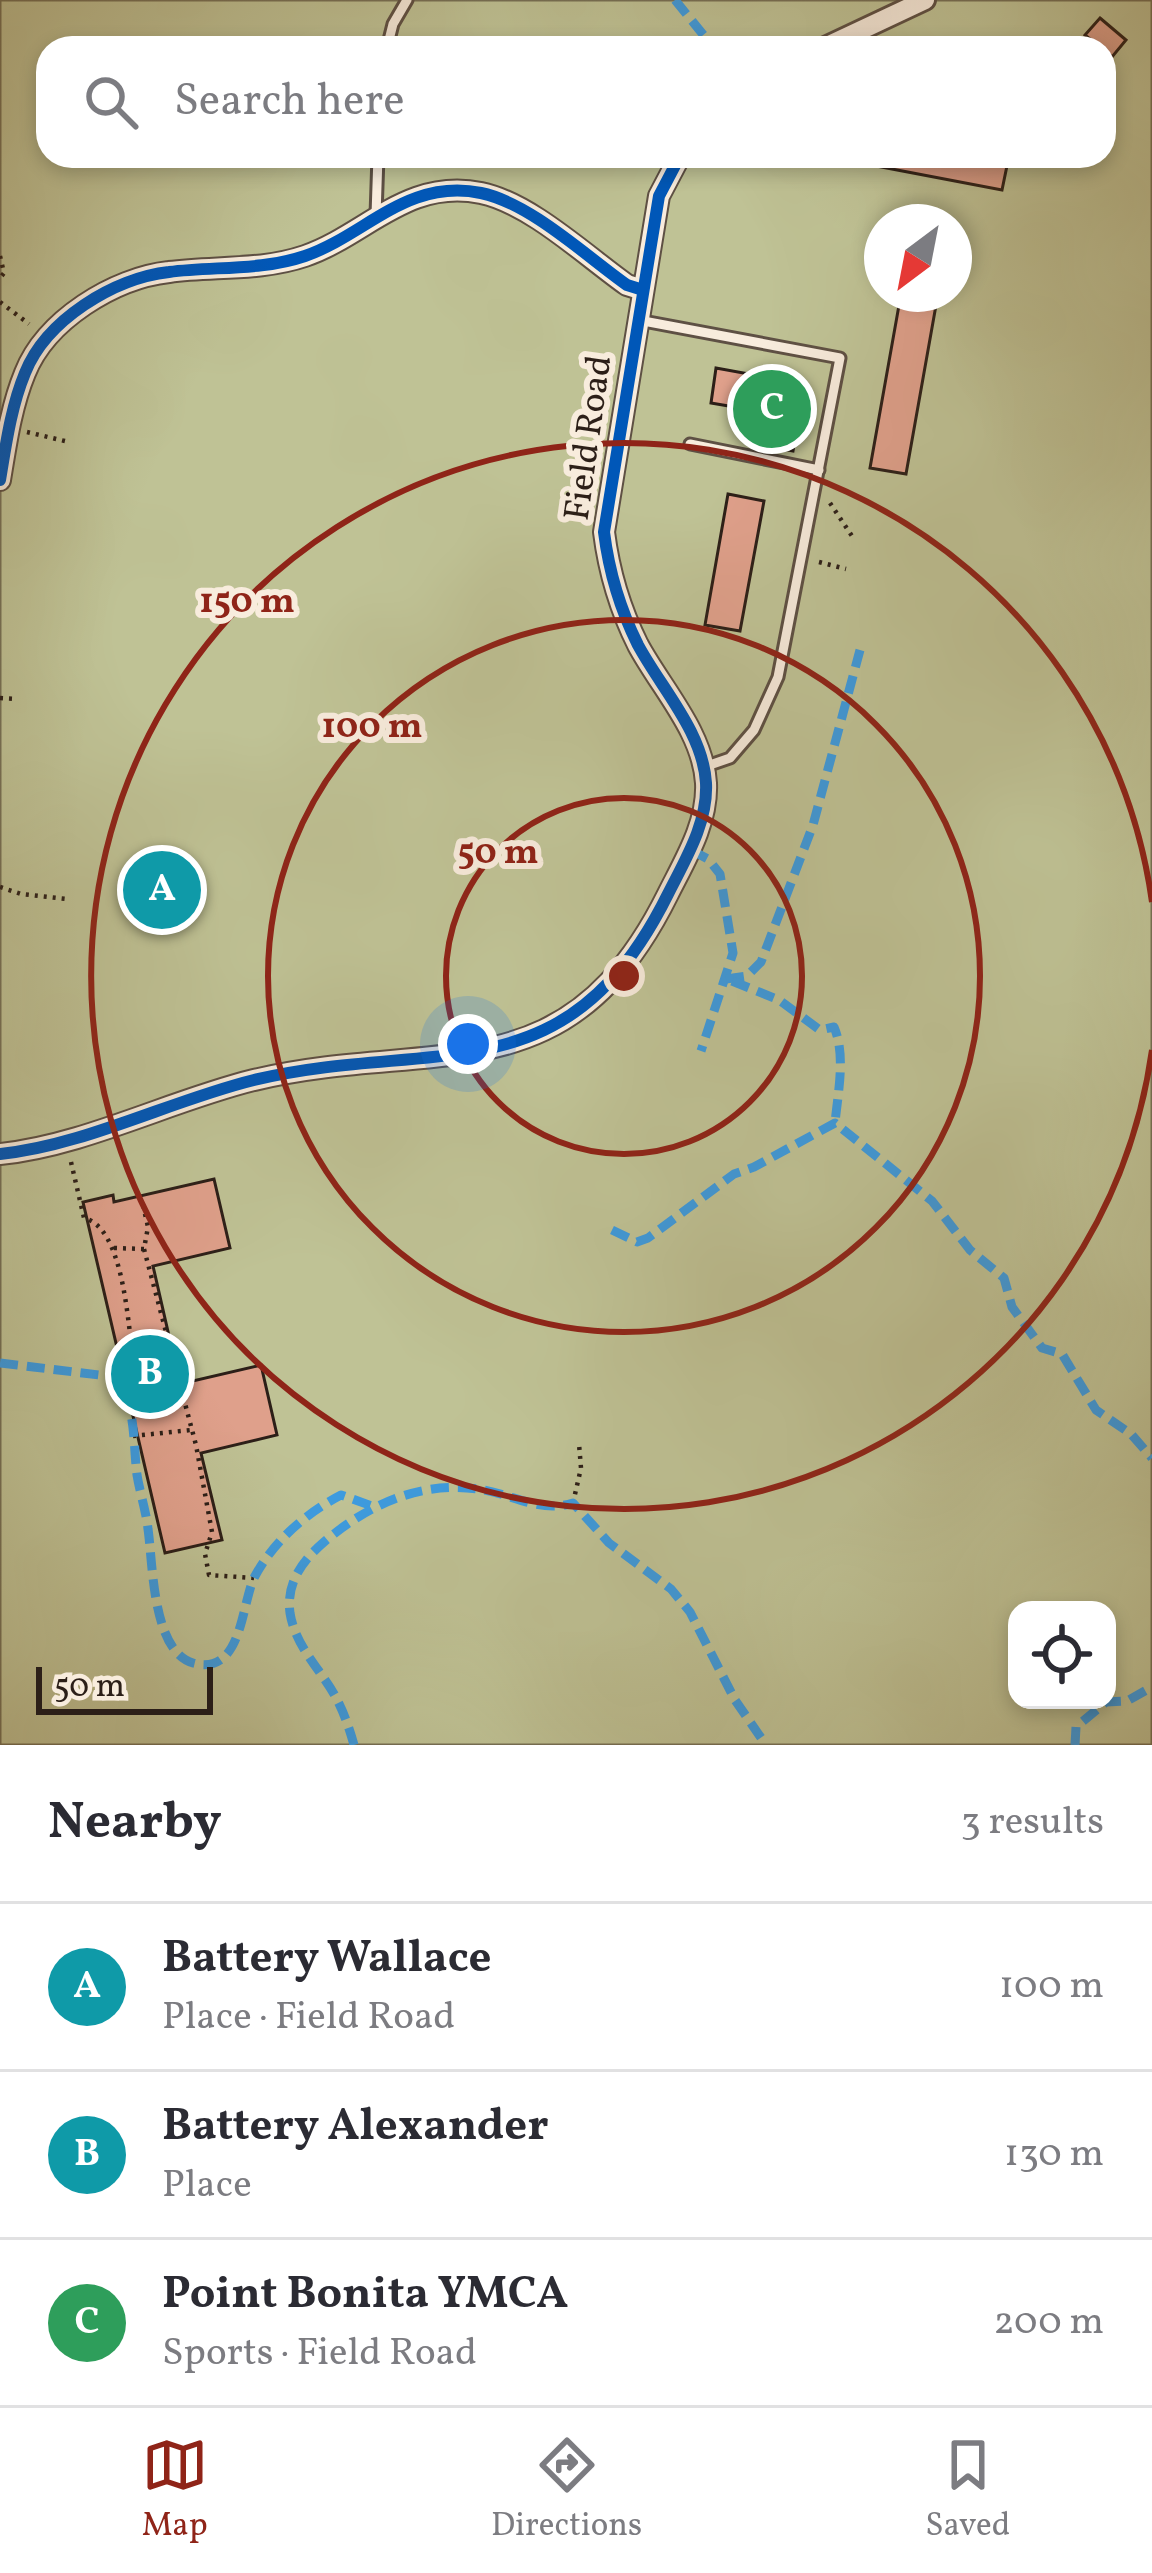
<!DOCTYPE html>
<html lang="en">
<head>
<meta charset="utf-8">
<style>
	body { margin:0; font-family:Vollkorn,serif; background:#f2f2f3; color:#2b2b33 }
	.controls { position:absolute; right:36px; bottom:36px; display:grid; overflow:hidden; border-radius:24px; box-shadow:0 6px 18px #0003 }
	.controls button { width:108px; height:108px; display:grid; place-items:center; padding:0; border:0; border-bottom:3px solid #e1e1e2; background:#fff; color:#2b2b33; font:60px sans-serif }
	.compass { position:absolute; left:864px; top:204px; width:108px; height:108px; border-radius:50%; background:#fff; box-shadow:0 6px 18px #0003; rotate:212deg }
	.scale { position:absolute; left:36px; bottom:30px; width:177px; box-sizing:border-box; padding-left:12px; border:6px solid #2c1f18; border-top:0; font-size:33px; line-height:42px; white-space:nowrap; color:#2c1f18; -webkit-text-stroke:9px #f8ecdd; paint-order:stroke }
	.you { position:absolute; left:468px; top:1044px; width:42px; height:42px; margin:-30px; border:9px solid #fff; border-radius:50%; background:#1a73e8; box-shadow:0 0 0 18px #1a73e833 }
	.badge { display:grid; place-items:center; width:78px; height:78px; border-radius:50%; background:#8f2418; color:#fff; font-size:39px; font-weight:700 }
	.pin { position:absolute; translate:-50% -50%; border:6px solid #fff; box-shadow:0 3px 12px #0006 }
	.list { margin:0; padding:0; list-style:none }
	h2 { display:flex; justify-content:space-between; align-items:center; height:156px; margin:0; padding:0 48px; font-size:51px }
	h2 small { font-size:39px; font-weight:400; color:#7c7c81 }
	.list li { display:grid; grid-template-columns:78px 1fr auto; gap:36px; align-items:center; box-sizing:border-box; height:168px; padding:0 48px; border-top:3px solid #e1e1e2 }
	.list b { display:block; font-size:45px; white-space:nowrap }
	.list p { margin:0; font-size:39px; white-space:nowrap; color:#7c7c81 }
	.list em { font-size:39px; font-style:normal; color:#7c7c81 }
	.icon { flex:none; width:66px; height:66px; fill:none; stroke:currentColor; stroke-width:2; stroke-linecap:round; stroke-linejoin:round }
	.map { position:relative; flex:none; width:1152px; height:1745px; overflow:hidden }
	.search { position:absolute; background:#fff; box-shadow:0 6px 18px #0003; left:36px; right:36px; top:36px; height:132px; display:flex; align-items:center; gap:30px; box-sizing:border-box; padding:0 42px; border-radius:36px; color:#7c7c81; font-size:45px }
	.sheet { height:660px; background:#fff }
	nav { display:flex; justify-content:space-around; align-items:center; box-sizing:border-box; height:168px; border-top:3px solid #e1e1e2; background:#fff; font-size:33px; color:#7c7c81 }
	nav a { display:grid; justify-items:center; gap:6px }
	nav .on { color:#8f2418 }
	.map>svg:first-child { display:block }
	.green { fill:#bfc295; stroke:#767056; stroke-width:3; fill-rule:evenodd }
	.building { fill:#dfa08b; stroke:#2c1f18; stroke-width:3 }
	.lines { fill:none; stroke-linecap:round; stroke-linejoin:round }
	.service-casing { stroke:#5e5044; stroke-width:15 }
	.minor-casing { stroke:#5e5044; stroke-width:24 }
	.path { stroke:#2c1f18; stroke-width:4.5; stroke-dasharray:3 6; stroke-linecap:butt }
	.service { stroke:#f8ecdd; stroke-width:9 }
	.minor { stroke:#f8ecdd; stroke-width:18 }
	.quiet { stroke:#3d9bdf; stroke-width:9; stroke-dasharray:18 9; stroke-linecap:butt }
	.cycleway-casing { stroke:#f8ecdd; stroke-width:20 }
	.cycleway { stroke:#0057b8; stroke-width:12 }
	.ring { fill:none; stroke:#8f2418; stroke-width:6 }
	.labels { text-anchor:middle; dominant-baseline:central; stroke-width:12; stroke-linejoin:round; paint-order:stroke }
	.street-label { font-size:36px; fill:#2c1f18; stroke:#f8ecdd }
	.centre { fill:#8f2418; stroke:#f8ecdd; stroke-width:6 }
	.ring-label { font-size:36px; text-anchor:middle; font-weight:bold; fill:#8f2418; stroke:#f8ecdd; stroke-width:12; stroke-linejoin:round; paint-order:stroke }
</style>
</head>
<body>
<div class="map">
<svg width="1152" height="1745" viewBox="0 0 1152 1745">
	<rect width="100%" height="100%" fill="#f4e2ca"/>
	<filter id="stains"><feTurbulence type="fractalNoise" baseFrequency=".00167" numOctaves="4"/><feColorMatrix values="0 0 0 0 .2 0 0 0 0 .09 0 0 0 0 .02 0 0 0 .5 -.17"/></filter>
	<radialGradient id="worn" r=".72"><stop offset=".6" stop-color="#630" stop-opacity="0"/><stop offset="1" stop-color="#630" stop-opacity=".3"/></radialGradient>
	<path class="green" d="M0,0H1152V1745H0ZM48,48H1104V156H48ZM882,222H954V294H882ZM1017,1610H1107V1700H1017Z"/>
	<g class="building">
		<polygon points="1100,18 1126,40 1112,57 1085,35"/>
		<polygon points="872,156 1009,156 1002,190 871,165"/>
		<polygon points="901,294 938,294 906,474 870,468"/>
		<polygon points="716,368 804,384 793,451 761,445 764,428 760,428 762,419 757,418 758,411 711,403"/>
		<polygon points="728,494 764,501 740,631 705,625"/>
		<polygon points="214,1179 230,1248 153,1266 180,1384 261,1365 277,1435 201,1453 222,1540 165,1553 83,1202 113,1195 114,1202"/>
	</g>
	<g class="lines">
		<g class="service-casing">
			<g id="service">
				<polyline points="387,48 393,24 407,0"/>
				<polyline points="376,215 378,156"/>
				<polyline points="638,320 840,358 778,677 754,730 730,758 704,767"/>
				<polyline points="690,444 819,470"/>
			</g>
		</g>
		<g class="minor-casing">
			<g id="minor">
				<polyline points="823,48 925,0"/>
				<path d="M0,480C6,444 11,407 25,373C46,320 114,278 169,272C214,266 261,271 305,256C366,235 407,178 481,193C530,203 586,256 627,285L643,290"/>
				<path d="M0,1154C83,1146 172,1100 254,1080C434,1037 566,1100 668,894C685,860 708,823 706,783C703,732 661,688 638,645C620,609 609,572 604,532L659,196L680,156"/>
			</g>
		</g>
		<g class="path">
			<polyline points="0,256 4,273 0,278"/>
			<polyline points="0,302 29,324"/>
			<polyline points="27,432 69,442"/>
			<polyline points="830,503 854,539"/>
			<polyline points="819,562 846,569"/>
			<polyline points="0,698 17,699"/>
			<polyline points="0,887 21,894 67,899"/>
			<path d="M71,1162L84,1218C125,1228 128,1329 134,1366L119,1383"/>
			<polyline points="143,1205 148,1227 144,1249 196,1445 212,1532 205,1554 209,1575 254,1578"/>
			<polyline points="114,1248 144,1249"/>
			<polyline points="133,1436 191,1430"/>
			<polyline points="573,1503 581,1468 579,1444"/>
		</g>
		<use href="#service" class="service"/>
		<use href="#minor" class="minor"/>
		<g class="quiet">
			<polyline points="675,0 714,48"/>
			<polyline points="691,850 708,859 720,874 733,953 701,1051"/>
			<polyline points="726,979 747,976 761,962 813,825 860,650"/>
			<path d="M732,981L779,1000L820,1030L834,1027C846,1055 838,1092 835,1123"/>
			<polyline points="612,1230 637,1242 648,1238 734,1174 754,1167 835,1123 932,1201 970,1250 1004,1278 1012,1307 1042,1348 1062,1354 1096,1410 1131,1434 1152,1458"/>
			<path d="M0,1363L116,1377C120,1385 125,1393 128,1402C135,1425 134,1451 137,1475C140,1493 146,1511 148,1529C153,1563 152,1651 193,1663C243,1677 241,1602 255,1576C274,1541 306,1513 341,1495L372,1506"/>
			<path d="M354,1745C349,1727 343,1710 334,1694C319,1668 295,1645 290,1613C286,1583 302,1561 324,1542C369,1504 423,1479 484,1490C516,1496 541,1513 573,1503L609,1543L671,1589L690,1612L735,1700L766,1745"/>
			<polyline points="1075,1745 1076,1727 1106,1702 1127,1701 1152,1687"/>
		</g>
		<g class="cycleway-casing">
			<g id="cycleway">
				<path d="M0,480C6,444 11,407 25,373C46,320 114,278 169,272C214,266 261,271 305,256C366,235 407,178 481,193C530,203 586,256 627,285L643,290"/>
				<path d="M0,1154C83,1146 172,1100 254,1080C434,1037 566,1100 668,894C685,860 708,823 706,783C703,732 661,688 638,645C620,609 609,572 604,532L659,196L680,156"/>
			</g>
		</g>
		<use href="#cycleway" class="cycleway"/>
	</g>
	<g class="ring">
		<circle cx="624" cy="976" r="178"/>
		<circle cx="624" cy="976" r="356"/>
		<path d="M1152 1050A533 533 0 1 1 1152 902"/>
	</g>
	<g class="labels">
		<g class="street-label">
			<text transform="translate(590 438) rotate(-82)">Field Road</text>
		</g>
	</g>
	<circle cx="624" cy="976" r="18" class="centre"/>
	<g class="ring-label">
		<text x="247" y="612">150 m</text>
		<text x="372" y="737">100 m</text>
		<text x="498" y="863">50 m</text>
	</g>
	<rect width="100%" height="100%" filter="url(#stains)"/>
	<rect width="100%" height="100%" fill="url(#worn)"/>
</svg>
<div class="controls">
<button><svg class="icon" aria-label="locate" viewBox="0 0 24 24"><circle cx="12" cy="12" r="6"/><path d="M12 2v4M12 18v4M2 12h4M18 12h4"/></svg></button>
</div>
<svg class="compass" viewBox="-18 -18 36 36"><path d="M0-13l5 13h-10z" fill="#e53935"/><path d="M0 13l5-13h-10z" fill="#7c7c81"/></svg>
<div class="scale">50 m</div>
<div class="you"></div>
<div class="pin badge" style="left:162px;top:890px;background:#0f9aa8">A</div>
<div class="pin badge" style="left:150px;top:1374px;background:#0f9aa8">B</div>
<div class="pin badge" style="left:772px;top:409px;background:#2e9e5b">C</div>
<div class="search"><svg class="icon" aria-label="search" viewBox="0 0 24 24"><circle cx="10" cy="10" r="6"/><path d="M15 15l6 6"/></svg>Search here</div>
</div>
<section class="sheet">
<h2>Nearby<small>3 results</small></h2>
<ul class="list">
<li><span class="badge" style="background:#0f9aa8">A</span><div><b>Battery Wallace</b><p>Place · Field Road</p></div><em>100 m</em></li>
<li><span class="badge" style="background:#0f9aa8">B</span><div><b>Battery Alexander</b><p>Place</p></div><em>130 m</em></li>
<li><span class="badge" style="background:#2e9e5b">C</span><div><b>Point Bonita YMCA</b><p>Sports · Field Road</p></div><em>200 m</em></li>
</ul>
</section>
<nav>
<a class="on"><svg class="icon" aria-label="map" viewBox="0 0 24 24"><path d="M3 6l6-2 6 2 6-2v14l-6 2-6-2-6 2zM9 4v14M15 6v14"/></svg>Map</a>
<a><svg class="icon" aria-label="directions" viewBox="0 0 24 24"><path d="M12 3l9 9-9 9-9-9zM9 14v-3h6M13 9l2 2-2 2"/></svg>Directions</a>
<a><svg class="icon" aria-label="saved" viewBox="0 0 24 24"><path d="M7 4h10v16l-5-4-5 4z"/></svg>Saved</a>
</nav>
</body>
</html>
